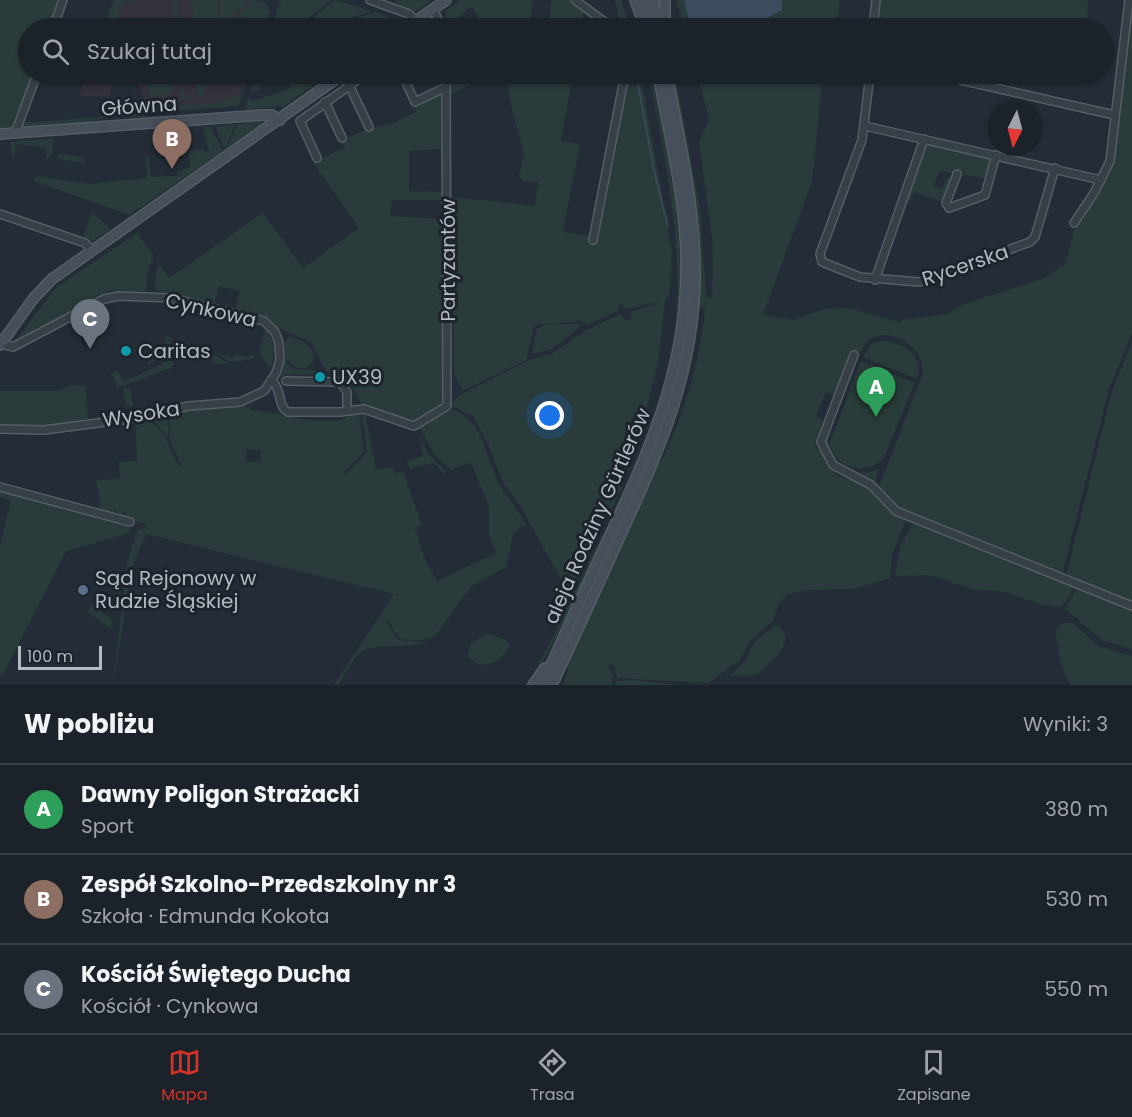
<!DOCTYPE html>
<html lang="pl">
<head>
<meta charset="utf-8">
<style>
	body { margin:0; font-family:Poppins,sans-serif; background:#282f35; color:#f1f3f6 }
	.compass { position:absolute; left:988px; top:102px; width:54px; height:54px; border-radius:50%; background:#1b2229; box-shadow:0 2px 4px #0004; rotate:186deg }
	.scale { position:absolute; left:18px; bottom:15px; width:84px; box-sizing:border-box; padding-left:6px; border:3px solid #b2bac3; border-top:0; font-size:16px; line-height:21px; white-space:nowrap; color:#b2bac3; -webkit-text-stroke:4px #1d242c; paint-order:stroke }
	.you { position:absolute; left:550px; top:416px; width:21px; height:21px; margin:-15px; border:4px solid #fff; border-radius:50%; background:#1a73e8; box-shadow:0 0 0 9px #1a73e833 }
	.badge { display:grid; place-items:center; width:39px; height:39px; border-radius:50%; background:#d93025; color:#fff; font-size:20px; font-weight:700 }
	.pin { position:absolute; translate:-50% -50px; filter:drop-shadow(0 2px 3px #0008) }
	.pin::after { content:''; position:absolute; top:32px; width:21px; height:18px; background:inherit; clip-path:polygon(0 0,100% 0,50% 100%) }
	.list { margin:0; padding:0; list-style:none }
	h2 { display:flex; justify-content:space-between; align-items:center; height:78px; margin:0; padding:0 24px; font-size:26px }
	h2 small { font-size:20px; font-weight:400; color:#a0a4a8 }
	.list li { display:grid; grid-template-columns:39px 1fr auto; gap:18px; align-items:center; box-sizing:border-box; height:90px; padding:0 24px; border-top:2px solid #393f46 }
	.list b { display:block; font-size:22px; white-space:nowrap }
	.list p { margin:0; font-size:20px; white-space:nowrap; color:#a0a4a8 }
	.list em { font-size:20px; font-style:normal; color:#a0a4a8 }
	.icon { flex:none; width:33px; height:33px; fill:none; stroke:currentColor; stroke-width:2; stroke-linecap:round; stroke-linejoin:round }
	.map { position:relative; flex:none; width:1132px; height:685px; overflow:hidden }
	.search { position:absolute; background:#1b2229; box-shadow:0 2px 4px #0004; left:18px; right:18px; top:18px; height:66px; display:flex; align-items:center; gap:15px; box-sizing:border-box; padding:0 21px; border-radius:33px; color:#a0a4a8; font-size:22px }
	.sheet { height:348px; background:#1b2229 }
	nav { display:flex; justify-content:space-around; align-items:center; box-sizing:border-box; height:84px; border-top:2px solid #393f46; background:#1b2229; font-size:16px; color:#a0a4a8 }
	nav a { display:grid; justify-items:center; gap:3px }
	nav .on { color:#d93025 }
	.map>svg:first-child { display:block }
	.medical { fill:#32313c }
	.green { fill:#293b3a; fill-rule:evenodd }
	.water { fill:#3b4c5e }
	.lines { fill:none; stroke-linecap:round; stroke-linejoin:round }
	.stream { stroke:#3b4c5e; stroke-width:1.5 }
	.street-casing { stroke:#555d65; stroke-width:10 }
	.secondary-casing { stroke:#555d65; stroke-width:12 }
	.street { stroke:#373f47; stroke-width:7 }
	.secondary { stroke:#464f5a; stroke-width:9 }
	.culture-dot { fill:#0f9aa8; stroke:#1d242c; stroke-width:2 }
	.service-dot { fill:#5c6f8a; stroke:#1d242c; stroke-width:2 }
	.labels { text-anchor:middle; dominant-baseline:central; stroke-width:6; stroke-linejoin:round; paint-order:stroke }
	.street-label { font-size:20px; fill:#b2bac3; stroke:#1d242c }
	.poi-label { font-size:20px; fill:#b2bac3; stroke:#1d242c; text-anchor:start }
</style>
</head>
<body>
<div class="map">
<svg width="1132" height="685" viewBox="0 0 1132 685">
	<rect width="100%" height="100%" fill="#242d37"/>
	<g class="medical">
		<polygon points="114,0 257,0 266,3 270,12 265,28 103,28"/>
		<polygon points="87,74 250,74 238,106 151,113 136,80 114,78 109,97 79,96"/>
	</g>
	<g class="green">
		<polygon points="0,0 59,0 49,28 28,28 28,74 33,74 13,127 0,128"/>
		<polygon points="114,0 136,0 122,3 115,22 116,28 103,28"/>
		<polygon points="173,0 177,0 179,22 193,21 192,0 217,0 217,28 175,28 174,22 177,21 174,19"/>
		<polygon points="220,0 249,0 220,26"/>
		<polygon points="253,0 266,3 269,9 265,28 253,28 249,19 241,16 223,28"/>
		<polygon points="281,0 331,0 296,28 271,28"/>
		<polygon points="335,0 372,11 322,28 314,17"/>
		<polygon points="395,0 431,0 414,13 400,8"/>
		<polygon points="460,0 533,0 530,20 536,22 537,17 549,19 552,0 571,0 584,10 581,28 488,28 471,7 451,23 451,28 447,28 445,11"/>
		<polygon points="615,0 621,0 630,28 621,28"/>
		<polygon points="676,0 684,0 690,25 699,28 685,28"/>
		<polygon points="782,0 840,0 838,14 827,28 749,28 782,10"/>
		<path d="M879,0H1088L1086,28C1048,29 901,37 878,15Z"/>
		<path d="M1132,0V333L1109,389L1062,575L908,513L895,505L879,487L922,376C929,349 887,321 866,343C858,351 835,418 829,433C825,463 853,482 880,468L874,483L838,466L829,456L824,441L858,354H851L834,395L826,392L816,417L823,420L814,447L818,448L836,475L864,484L894,512L907,518L892,555L890,578L854,589L807,590L789,594L779,603L773,621L750,641L739,661L708,683L617,678L614,664L608,665L613,677L612,685H563L572,655L658,461L661,462C685,412 700,363 705,308L698,307C706,227 687,151 672,74H675L700,209L706,297L712,298L713,246L699,142L709,119L697,74H823L812,181L763,315L794,320L824,309L849,308L901,323V320L948,314L964,304L1045,278L1062,265L1064,266L1077,222L1104,182L1114,156Z"/>
		<polygon points="375,12 401,22 391,28 327,28"/>
		<polygon points="173,74 172,93 155,96 150,94 144,76"/>
		<polygon points="191,74 210,74 203,97 184,100 179,96 181,90 184,90 184,97 196,98 198,96 197,78 183,79 183,86 178,83"/>
		<polygon points="285,74 329,74 284,106 244,110 249,98 253,101 292,88 288,76 259,86 259,90 250,91 255,79 259,78 261,82"/>
		<polygon points="450,74 494,74 451,94"/>
		<path d="M506,74H573L561,141L580,144L563,232L597,237L628,74H640L672,251L670,291L665,302L658,363L646,412L631,454L589,549L619,485L622,487L573,588L562,581L521,507L503,483L488,444L473,416L450,405L458,396L532,359L554,353L584,331L620,314L626,320L631,321L632,311L660,303C648,301 635,311 623,308L620,302L618,311L587,325L578,319L576,322L535,325L526,360L462,391L454,373L452,226L457,223V217L451,213V197L535,206L538,182L524,181L519,176L524,154L512,110Z"/>
		<path d="M649,74H651C663,136 679,199 680,262C681,312 675,372 658,419C639,470 613,519 589,568C570,608 553,647 529,685H526C552,645 569,602 590,560C621,499 654,438 668,371C691,272 667,171 649,74Z"/>
		<polygon points="441,93 444,149 409,151 409,191 444,192 444,200 392,200 390,216 444,219 447,406 417,426 364,409 352,386 325,369 311,342 279,328 268,318 235,309 240,291 219,286 214,304 155,290 156,272 159,264 169,278 263,213 303,268 359,228 313,162 346,147 340,141 368,129 398,122 397,120 416,112 414,106"/>
		<path d="M238,94L243,95L238,106L172,111L173,102C185,108 228,103 238,94Z"/>
		<polygon points="147,113 147,117 113,117 91,121 22,126 23,123"/>
		<polygon points="260,121 264,123 226,149 238,124"/>
		<polygon points="236,124 225,149 215,127"/>
		<polygon points="203,127 211,127 223,151 129,215 34,181 35,176 90,184 147,178 145,157 149,157 151,177 177,176 177,172 190,167 189,151 204,149 205,152 209,152"/>
		<polygon points="54,138 52,155 46,159 47,148 16,144 14,156 11,153 11,142"/>
		<polygon points="932,143 988,156 991,162 987,176 982,178 940,171 933,186 942,189 947,177 950,178 943,202 914,192 910,202 907,201 925,146"/>
		<polygon points="58,154 83,157 86,167 84,163 59,159 58,163"/>
		<polygon points="92,212 111,229 92,241 83,237"/>
		<polygon points="137,233 154,256 148,269 146,292 112,290 94,297 95,302 12,345 56,288"/>
		<polygon points="557,324 579,324 580,327 552,349 532,354 536,330 544,325"/>
		<path d="M265,328C275,340 275,354 271,369L259,353Z"/>
		<polygon points="166,336 173,338 170,343 175,344 178,340 177,344 210,352 200,350 196,354 190,350 184,354 181,349 168,346 164,339"/>
		<polygon points="290,336 304,342 313,351 313,361 306,368 296,368 285,358 285,343"/>
		<path d="M882,341C903,342 926,356 917,379L863,357L872,343Z"/>
		<polygon points="1132,342 1132,603 1066,576 1112,391"/>
		<polygon points="160,348 164,357 149,364 145,355"/>
		<path d="M177,350L184,355L191,351L196,355C207,347 218,358 228,363L214,364L212,357L180,361V365Z"/>
		<polygon points="217,354 233,358 234,354 245,357 256,354 253,359 231,362"/>
		<path d="M170,360L174,363L172,368C152,373 137,383 117,387L113,376L109,375L118,371L124,382Z"/>
		<polygon points="285,360 293,369 322,371 330,378 322,378 322,375 318,374 285,375 284,382 281,379"/>
		<path d="M861,361L915,383L884,457C869,477 833,469 830,443Z"/>
		<polygon points="72,385 85,386 88,419 45,427 0,426 0,391 58,391"/>
		<polygon points="130,388 133,406 126,407 123,389"/>
		<path d="M246,406L252,410C283,413 312,426 345,419L350,413L359,412L364,452L343,473L346,474L367,452L361,411L365,412L376,470L392,467L395,474L403,471L422,525L415,528L426,562L437,581L496,553L489,536V508L471,462L451,470L434,454L419,427L448,408C486,419 484,457 501,487C509,501 520,512 527,527L521,526L513,535L506,567L471,586L436,635C429,640 407,643 399,637C394,633 392,625 389,620L387,622L398,640L427,642C407,650 377,642 363,651C353,658 345,675 338,685H334L394,594L146,534L132,567L113,685L127,564L137,530L145,528L147,524L126,518L124,511L121,516H117L116,509L110,514L98,510L100,500L96,480L120,479L119,462L137,461L135,424L100,427L98,425L149,419L165,436L178,466L181,465L170,440L169,415L190,410ZM247,449L261,451L260,461L245,462Z"/>
		<polygon points="167,415 169,435 168,438 152,419"/>
		<polygon points="420,439 430,456 447,472 443,473 434,463 410,469 407,461 423,456"/>
		<polygon points="0,492 127,526 130,530 126,534 66,551 3,675 0,674 0,545 11,501 0,497"/>
		<polygon points="914,521 1073,585 1070,596 1061,607 1043,605 1001,591 974,590 931,575 895,576 900,547"/>
		<polygon points="1078,586 1132,609 1132,649 1102,640 1065,609"/>
		<polygon points="103,591 114,599 113,609 98,598"/>
		<polygon points="92,605 112,619 111,629 87,612"/>
		<path d="M1062,623H1073L1098,646L1132,656V685H1071C1061,671 1056,646 1056,629Z"/>
		<path d="M776,625C801,638 769,665 757,675L730,676L745,661L755,641Z"/>
		<path d="M487,633L506,640L510,646C501,662 481,674 468,655L470,644Z"/>
		<polygon points="634,680 680,685 615,685 616,681"/>
	</g>
	<polygon class="water" points="684,0 782,0 782,10 749,28 699,28 690,25"/>
	<g class="lines">
		<polyline class="stream" points="636,74 654,170 668,226"/>
		<g class="street-casing">
			<g id="street">
				<polyline points="370,0 409,14 416,21"/>
				<polyline points="575,0 613,28"/>
				<polyline points="433,9 442,28"/>
				<polyline points="53,28 63,0"/>
				<polyline points="873,28 876,0"/>
				<polyline points="402,74 415,102 446,87"/>
				<polyline points="870,74 862,140 820,254 822,262 860,277 919,282 1030,242 1035,237 1055,168"/>
				<polyline points="934,74 1114,115"/>
				<polyline points="349,85 369,127"/>
				<polyline points="325,102 342,138"/>
				<polyline points="865,126 1101,180"/>
				<polyline points="18,133 17,128 37,74"/>
				<polyline points="317,158 300,121 366,74"/>
				<polyline points="957,174 946,203 949,208 985,195 996,155"/>
				<polyline points="0,214 85,243 92,250"/>
				<polyline points="1074,223 1094,193 1110,161 1129,0"/>
				<polyline points="593,240 625,74"/>
				<polyline points="875,280 924,139"/>
				<polyline points="854,355 821,442 833,465 871,485 896,511 1132,606"/>
				<path d="M272,381C283,391 277,406 288,412H340L364,409L414,426L447,406L446,74"/>
				<polyline points="286,381 340,382 347,392 347,410"/>
				<polyline points="0,429 44,430 129,419 189,406 240,402 264,391 276,373 280,360 279,343 275,332 264,321 171,298 118,296 104,299 13,347 0,344"/>
				<polyline points="0,487 130,522"/>
			</g>
		</g>
		<g class="secondary-casing">
			<g id="secondary">
				<polyline points="635,0 645,28"/>
				<polyline points="644,0 649,27"/>
				<polyline points="653,0 659,28"/>
				<polyline points="665,0 665,28"/>
				<polyline points="406,28 446,0"/>
				<polyline points="0,134 262,115 272,115 280,120"/>
				<polyline points="0,345 33,299 52,279 343,74"/>
				<polyline points="533,685 545,668"/>
				<path d="M542,685C563,638 584,591 606,544C647,455 684,376 686,276C688,208 670,140 658,74"/>
				<path d="M552,685C575,635 598,586 620,536C660,451 696,367 695,271C695,204 679,139 667,74"/>
			</g>
		</g>
		<use href="#street" class="street"/>
		<use href="#secondary" class="secondary"/>
	</g>
	<g class="culture-dot">
		<circle cx="126" cy="351" r="6"/>
		<circle cx="320" cy="377" r="6"/>
	</g>
	<circle class="service-dot" cx="83" cy="590" r="6"/>
	<g class="labels">
		<g class="street-label">
			<text transform="translate(139 106) rotate(-4)">Główna</text>
			<text transform="translate(448 260) rotate(-90)">Partyzantów</text>
			<text transform="translate(965 265) rotate(-19)">Rycerska</text>
			<text transform="translate(211 310) rotate(13)">Cynkowa</text>
			<text transform="translate(141 414) rotate(-9)">Wysoka</text>
			<text transform="translate(597 516) rotate(-66)">aleja Rodziny Gürtlerów</text>
		</g>
		<g class="poi-label">
			<text x="138" y="351">Caritas</text>
			<text x="332" y="377">UX39</text>
			<text x="95" y="578">Sąd Rejonowy w<tspan x="95" dy="23">Rudzie Śląskiej</tspan></text>
		</g>
	</g>
</svg>
<svg class="compass" viewBox="-18 -18 36 36"><path d="M0-13l5 13h-10z" fill="#e53935"/><path d="M0 13l5-13h-10z" fill="#a0a4a8"/></svg>
<div class="scale">100 m</div>
<div class="you"></div>
<div class="pin badge" style="left:876px;top:417px;background:#2e9e5b">A</div>
<div class="pin badge" style="left:172px;top:169px;background:#8d6e63">B</div>
<div class="pin badge" style="left:90px;top:349px;background:#6b7280">C</div>
<div class="search"><svg class="icon" aria-label="search" viewBox="0 0 24 24"><circle cx="10" cy="10" r="6"/><path d="M15 15l6 6"/></svg>Szukaj tutaj</div>
</div>
<section class="sheet">
<h2>W pobliżu<small>Wyniki: 3</small></h2>
<ul class="list">
<li><span class="badge" style="background:#2e9e5b">A</span><div><b>Dawny Poligon Strażacki</b><p>Sport</p></div><em>380 m</em></li>
<li><span class="badge" style="background:#8d6e63">B</span><div><b>Zespół Szkolno-Przedszkolny nr 3</b><p>Szkoła · Edmunda Kokota</p></div><em>530 m</em></li>
<li><span class="badge" style="background:#6b7280">C</span><div><b>Kościół Świętego Ducha</b><p>Kościół · Cynkowa</p></div><em>550 m</em></li>
</ul>
</section>
<nav>
<a class="on"><svg class="icon" aria-label="map" viewBox="0 0 24 24"><path d="M3 6l6-2 6 2 6-2v14l-6 2-6-2-6 2zM9 4v14M15 6v14"/></svg>Mapa</a>
<a><svg class="icon" aria-label="directions" viewBox="0 0 24 24"><path d="M12 3l9 9-9 9-9-9zM9 14v-3h6M13 9l2 2-2 2"/></svg>Trasa</a>
<a><svg class="icon" aria-label="saved" viewBox="0 0 24 24"><path d="M7 4h10v16l-5-4-5 4z"/></svg>Zapisane</a>
</nav>
</body>
</html>
